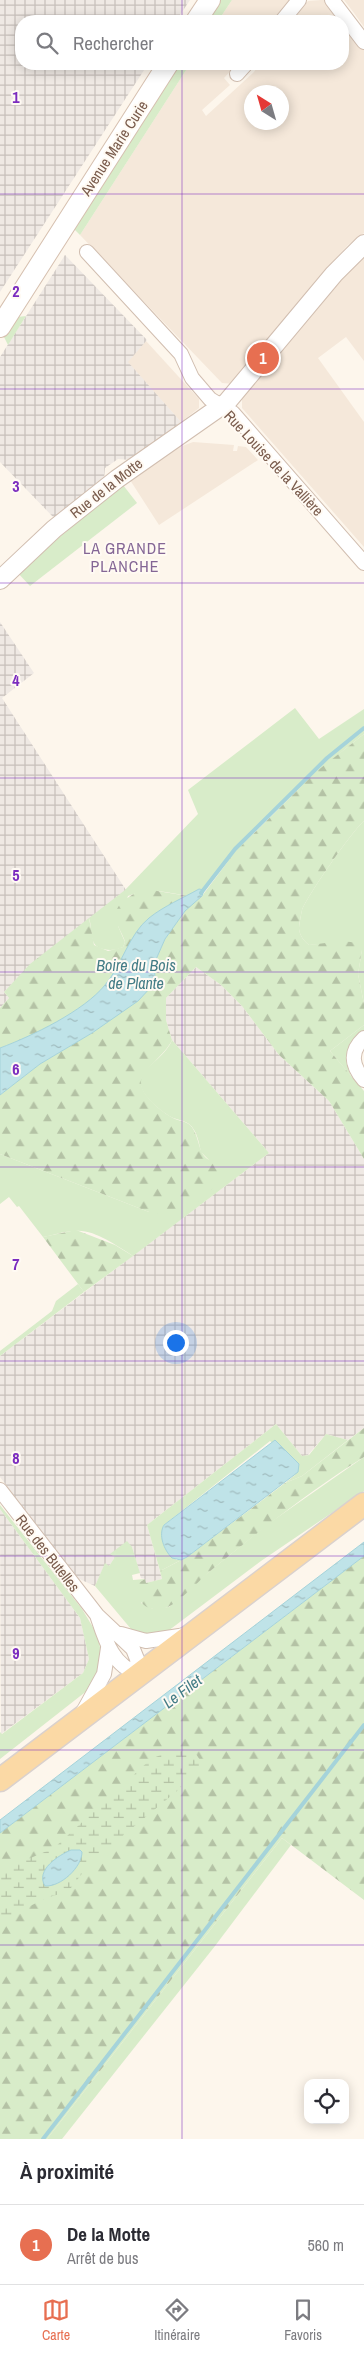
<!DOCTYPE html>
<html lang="fr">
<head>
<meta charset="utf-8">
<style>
	body { margin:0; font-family:"Archivo Narrow",sans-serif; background:#f2f2f3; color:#2b2b33 }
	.controls { position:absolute; right:15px; bottom:15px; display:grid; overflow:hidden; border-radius:10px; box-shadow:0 2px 12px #0003 }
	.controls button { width:45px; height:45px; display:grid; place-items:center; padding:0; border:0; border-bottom:1px solid #e1e1e2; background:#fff; color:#2b2b33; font:25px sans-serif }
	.compass { position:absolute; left:244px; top:85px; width:45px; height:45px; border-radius:50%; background:#fff; box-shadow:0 2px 12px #0003; rotate:323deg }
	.you { position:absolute; left:175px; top:1342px; width:18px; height:18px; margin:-12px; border:4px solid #fff; border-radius:50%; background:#1a73e8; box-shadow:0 0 0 8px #1a73e833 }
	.badge { display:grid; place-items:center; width:32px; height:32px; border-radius:50%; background:#e76f51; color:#fff; font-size:16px; font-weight:700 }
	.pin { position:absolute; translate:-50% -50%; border:2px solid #fff; box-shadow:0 1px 5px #0006 }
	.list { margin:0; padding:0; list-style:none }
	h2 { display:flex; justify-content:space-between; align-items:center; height:65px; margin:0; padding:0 20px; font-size:21px }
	h2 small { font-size:16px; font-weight:400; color:#7c7c81 }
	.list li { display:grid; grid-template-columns:32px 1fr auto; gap:15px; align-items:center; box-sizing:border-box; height:80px; padding:0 20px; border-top:1px solid #e1e1e2 }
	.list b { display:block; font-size:19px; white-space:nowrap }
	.list p { margin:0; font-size:16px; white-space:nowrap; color:#7c7c81 }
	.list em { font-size:16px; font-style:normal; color:#7c7c81 }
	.icon { flex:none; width:28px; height:28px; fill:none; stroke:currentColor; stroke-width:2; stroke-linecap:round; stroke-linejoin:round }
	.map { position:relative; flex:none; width:364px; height:2139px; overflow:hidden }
	.search { position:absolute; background:#fff; box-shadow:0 2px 12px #0003; left:15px; right:15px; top:15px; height:55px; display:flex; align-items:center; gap:12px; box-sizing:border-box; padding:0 18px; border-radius:20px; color:#7c7c81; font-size:19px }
	.sheet { height:145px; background:#fff }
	nav { display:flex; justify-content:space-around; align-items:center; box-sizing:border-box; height:70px; border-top:1px solid #e1e1e2; background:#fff; font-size:14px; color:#7c7c81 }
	nav a { display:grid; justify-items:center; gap:2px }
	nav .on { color:#e76f51 }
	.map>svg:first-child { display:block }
	.residential { fill:#f5e8da; fill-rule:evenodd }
	.industrial { fill:url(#industrial-grid) }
	.green { fill:#d8ecc9 }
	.forest { fill:url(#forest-firs) }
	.wetland { fill:url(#wetland-marsh) }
	.water { fill:url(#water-ripples); stroke:#a5d3da }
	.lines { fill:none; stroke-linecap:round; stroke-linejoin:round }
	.stream { stroke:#a5d3da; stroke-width:4 }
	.minor-casing { stroke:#d1beb0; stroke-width:16 }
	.tertiary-casing { stroke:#d1beb0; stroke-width:20 }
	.secondary-casing { stroke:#d6c0b0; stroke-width:22 }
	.primary-casing { stroke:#dad1cd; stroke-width:25 }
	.minor { stroke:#fff; stroke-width:14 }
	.tertiary { stroke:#fff; stroke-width:18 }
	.secondary { stroke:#fff; stroke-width:20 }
	.primary { stroke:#fbd9a5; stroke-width:22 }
	.grid { fill:none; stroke:#7b2cbf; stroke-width:1; stroke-opacity:0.55 }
	.labels { text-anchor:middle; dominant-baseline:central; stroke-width:4; stroke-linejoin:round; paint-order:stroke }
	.street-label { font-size:15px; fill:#7a5c4d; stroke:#fffaf3 }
	.neighbourhood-label { font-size:16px; letter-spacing:1px; fill:#846695; stroke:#fffaf3 }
	.water-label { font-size:16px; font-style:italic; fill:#437c86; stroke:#fffaf3 }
	.grid-label { font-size:16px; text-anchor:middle; font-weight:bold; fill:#7b2cbf; stroke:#fffaf3; stroke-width:4; stroke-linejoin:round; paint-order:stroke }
</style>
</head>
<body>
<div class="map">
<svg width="364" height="2139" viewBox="0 0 364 2139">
	<defs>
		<pattern id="industrial-grid" width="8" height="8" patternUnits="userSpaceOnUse" patternTransform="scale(1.25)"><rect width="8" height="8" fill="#efe9e4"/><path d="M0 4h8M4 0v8" fill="none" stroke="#c7c0bb"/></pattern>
		<pattern id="forest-firs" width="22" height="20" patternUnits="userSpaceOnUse" patternTransform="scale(1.25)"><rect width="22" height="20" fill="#d8ecc9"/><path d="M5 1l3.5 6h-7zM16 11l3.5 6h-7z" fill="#b4c2a5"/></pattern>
		<pattern id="wetland-marsh" width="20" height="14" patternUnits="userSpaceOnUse" patternTransform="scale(1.25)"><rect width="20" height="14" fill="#d8ecc9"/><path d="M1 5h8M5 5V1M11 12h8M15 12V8" fill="none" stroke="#b4c2a5"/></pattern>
		<pattern id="water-ripples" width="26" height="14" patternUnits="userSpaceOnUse" patternTransform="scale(1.25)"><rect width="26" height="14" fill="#bfe3e8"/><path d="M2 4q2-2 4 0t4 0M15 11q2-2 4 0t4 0" fill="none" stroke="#a0bbbe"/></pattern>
	</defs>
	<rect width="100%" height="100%" fill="#fdf6ec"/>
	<g class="residential">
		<polygon points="232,0 291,0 273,21 218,21"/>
		<polygon points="321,0 326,0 342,21 291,21 308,1"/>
		<polygon points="344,0 364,0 364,27 354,13"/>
		<path d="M343,22L364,50V233L348,245L316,280L235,384L222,383L80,235L190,64H237L224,78L230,85L202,110L206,116L254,72L259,64H343ZM252,92H282V122H252Z"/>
		<polygon points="364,251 364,361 346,337 318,358 364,422 364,547 242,408 242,399"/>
		<polygon points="146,341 199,399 199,408 181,422 127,362"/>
		<polygon points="193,442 234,445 233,451 237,451 238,446 246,447 258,460 159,525 130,480 177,448"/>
	</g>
	<g class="industrial">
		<polygon points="0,0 190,0 176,21 21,21 21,64 148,64 0,292"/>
		<polygon points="65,255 147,340 128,362 181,422 130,460 118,459 105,468 104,479 54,518 0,462 0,357"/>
		<polygon points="0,622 34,673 2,698 126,890 31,965 4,992 9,998 0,1008"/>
		<polygon points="196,967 221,985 242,1006 279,1055 329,1101 364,1159 364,1428 348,1440 326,1434 308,1455 302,1456 276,1424 147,1525 162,1579 146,1583 145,1579 141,1578 132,1547 111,1554 115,1557 109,1566 105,1564 95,1586 77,1578 0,1477 0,1356 269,1153 172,1040 166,1020 166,998"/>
		<polygon points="0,1509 80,1618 89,1659 83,1673 1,1734"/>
	</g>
	<g class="green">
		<polygon points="220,0 232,0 218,21 206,21"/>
		<polygon points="179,64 190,64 80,235 73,228"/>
		<polygon points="26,316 8,345 4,337 17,317"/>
		<polygon points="123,485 137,503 30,586 17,572"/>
		<path d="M295,708L319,739L364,709V734C305,780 251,831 204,890L199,889L188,896C166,892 149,887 128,896L118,926L125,942L123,947C116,950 110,951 103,949C88,946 93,929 89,918L125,890L198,814L188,790Z"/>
		<path d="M364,821V1004L358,974L362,950L322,944L309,945C304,941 300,936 299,929C299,925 301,915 302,910C308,895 352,831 364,821Z"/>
		<path d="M364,1025V1031C348,1043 343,1057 351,1076L330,1051Z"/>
		<path d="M172,1040L269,1153L133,1256C117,1246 94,1229 75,1231C65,1231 54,1235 43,1237L19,1206L17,1207L9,1197L0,1204V1154L149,1212L211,1162L201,1152C199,1143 197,1130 189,1124C184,1120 177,1120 171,1117C160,1111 137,1093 141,1079C144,1067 166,1056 172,1040Z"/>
		<polygon points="78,1284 84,1292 0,1356 0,1351 52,1311 56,1301"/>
		<polygon points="276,1424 302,1456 309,1455 326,1434 348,1440 302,1476 285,1483 295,1475 299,1464 270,1441 164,1525 163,1526 176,1560 181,1560 160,1571 147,1525"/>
		<polygon points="364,1457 364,1491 261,1561 168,1631 147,1634 131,1629 95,1586 105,1563 109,1566 115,1557 110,1554 127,1541 132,1547 140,1573 132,1575 133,1580 145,1579 140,1582 141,1603 153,1609 169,1607 199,1580 268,1524"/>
		<polygon points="0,1505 82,1609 97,1634 102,1656 102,1667 93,1686 0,1759 0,1732 2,1734 83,1673 89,1659 80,1618 0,1509"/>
		<polygon points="282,1838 291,1845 215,1946 62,2139 47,2139"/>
	</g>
	<g class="forest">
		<path d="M364,734V821C352,831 308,895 302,910C301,915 299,924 299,929C300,936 304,941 309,945L342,941L359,943L362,950L358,974L364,1004V1025L330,1051L364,1091V1159L329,1101L279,1055L242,1006L221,985L196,967L166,998V1020L172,1040C166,1054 141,1071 141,1082C141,1096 162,1112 173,1118C178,1121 186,1121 190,1125C202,1137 196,1162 217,1161L224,1167L225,1173C212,1193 193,1207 172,1217L149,1212L0,1154V1095L40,1064L92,1033L155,977L154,964L165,939L185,911L202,896L235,852L317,771Z"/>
		<path d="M141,890H151L188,896C175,903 159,909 148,919C128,937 122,966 105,986C81,1013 34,1036 0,1048V1008L9,998L4,992L30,964L89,918L94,945L108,951L123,947L125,942C123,934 117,927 116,919C113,904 130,896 141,890Z"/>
		<polygon points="76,1230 115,1245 133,1256 84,1292 43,1237"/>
		<path d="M364,1428V1457C311,1490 262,1529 214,1568C201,1578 180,1602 168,1607C153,1613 139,1607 136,1591L140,1582L145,1579L146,1583L162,1579L160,1571L187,1557L285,1483L302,1476Z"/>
		<polygon points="364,1556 364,1900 282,1838 47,2139 0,2139 0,1833"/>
	</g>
	<path class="wetland" d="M177,1748L196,1754L202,1763L177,1791L91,1862L67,1893C42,1895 24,1913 0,1919V1871L54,1848L151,1759Z"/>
	<g class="water">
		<path d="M199,889L204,890L202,896L185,911L165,939L154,964L155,977L152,986L138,1001L92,1033L40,1064L0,1095V1048C32,1036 84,1011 105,985C122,965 129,934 149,918C164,906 183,898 199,889Z"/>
		<path d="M275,1440L299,1464L298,1472L187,1557L181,1560L172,1558C164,1550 158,1535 164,1525Z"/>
		<polygon points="364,1542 364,1556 0,1833 0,1820"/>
		<path d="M71,1850H80L82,1852C82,1867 61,1887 45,1886C35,1870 59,1855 71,1850Z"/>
	</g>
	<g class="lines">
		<g class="stream">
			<polyline points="201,893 235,849 327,758 364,728"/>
			<polyline points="43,2139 364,1725"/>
		</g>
		<g class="minor-casing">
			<g id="minor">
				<polyline points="332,0 364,42"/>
				<polyline points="282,21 299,0"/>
				<polyline points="237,74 246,64"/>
				<polyline points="87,252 181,354 192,378 210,399 233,413 364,563"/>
				<path d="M364,1038C349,1052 352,1066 364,1080"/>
				<path d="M0,1490L97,1615L133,1649L137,1659L139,1674C112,1666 105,1639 97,1615"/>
				<polyline points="121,1634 146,1641 186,1635"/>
				<polyline points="83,1712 104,1674 108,1648"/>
			</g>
		</g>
		<g class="tertiary-casing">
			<polyline id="tertiary" points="0,580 54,529 117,479 227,402 334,274 364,244"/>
		</g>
		<g class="secondary-casing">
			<g id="secondary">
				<polyline points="196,21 210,0"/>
				<polyline points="0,327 168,64"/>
			</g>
		</g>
		<g class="primary-casing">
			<polyline id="primary" points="0,1780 364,1504"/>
		</g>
		<use href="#minor" class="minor"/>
		<use href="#tertiary" class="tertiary"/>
		<use href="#secondary" class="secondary"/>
		<use href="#primary" class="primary"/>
	</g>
	<path class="grid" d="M182,0V21M182,64V2139M0,194H364M0,389H364M0,583H364M0,778H364M0,972H364M0,1167H364M0,1361H364M0,1556H364M0,1750H364M0,1945H364"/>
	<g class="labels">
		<g class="street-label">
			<text transform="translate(114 148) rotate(-57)">Avenue Marie Curie</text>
			<text transform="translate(274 463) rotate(47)">Rue Louise de la Vallière</text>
			<text transform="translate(106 488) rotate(-38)">Rue de la Motte</text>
			<text transform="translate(48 1553) rotate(52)">Rue des Butelles</text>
		</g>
		<g class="neighbourhood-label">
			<text x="125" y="548">LA GRANDE<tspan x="125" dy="18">PLANCHE</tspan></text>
		</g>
		<g class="water-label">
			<text x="136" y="965">Boire du Bois<tspan x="136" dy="18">de Plante</tspan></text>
			<text transform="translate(182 1691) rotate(-37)">Le Filet</text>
		</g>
	</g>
	<g class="grid-label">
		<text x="16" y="103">1</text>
		<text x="16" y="297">2</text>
		<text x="16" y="492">3</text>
		<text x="16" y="686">4</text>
		<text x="16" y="881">5</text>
		<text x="16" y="1075">6</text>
		<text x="16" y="1270">7</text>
		<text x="16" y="1464">8</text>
		<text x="16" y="1659">9</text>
	</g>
</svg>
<div class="controls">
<button><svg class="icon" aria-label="locate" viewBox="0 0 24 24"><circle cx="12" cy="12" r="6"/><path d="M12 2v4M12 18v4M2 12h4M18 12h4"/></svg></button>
</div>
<svg class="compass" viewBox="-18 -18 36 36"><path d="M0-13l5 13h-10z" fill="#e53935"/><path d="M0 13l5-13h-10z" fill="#7c7c81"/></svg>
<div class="you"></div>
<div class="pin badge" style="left:263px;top:358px">1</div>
<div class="search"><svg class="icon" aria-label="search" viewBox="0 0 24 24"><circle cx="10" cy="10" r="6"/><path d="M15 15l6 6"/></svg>Rechercher</div>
</div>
<section class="sheet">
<h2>À proximité<small></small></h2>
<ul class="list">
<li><span class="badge">1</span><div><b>De la Motte</b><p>Arrêt de bus</p></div><em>560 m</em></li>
</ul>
</section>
<nav>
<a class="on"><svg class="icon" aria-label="map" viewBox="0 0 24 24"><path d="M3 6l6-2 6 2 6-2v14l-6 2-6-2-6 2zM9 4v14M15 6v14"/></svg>Carte</a>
<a><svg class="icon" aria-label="directions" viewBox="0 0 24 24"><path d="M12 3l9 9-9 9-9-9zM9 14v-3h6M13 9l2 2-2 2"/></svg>Itinéraire</a>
<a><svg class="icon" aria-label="saved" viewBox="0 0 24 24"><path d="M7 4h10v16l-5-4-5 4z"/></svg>Favoris</a>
</nav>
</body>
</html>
